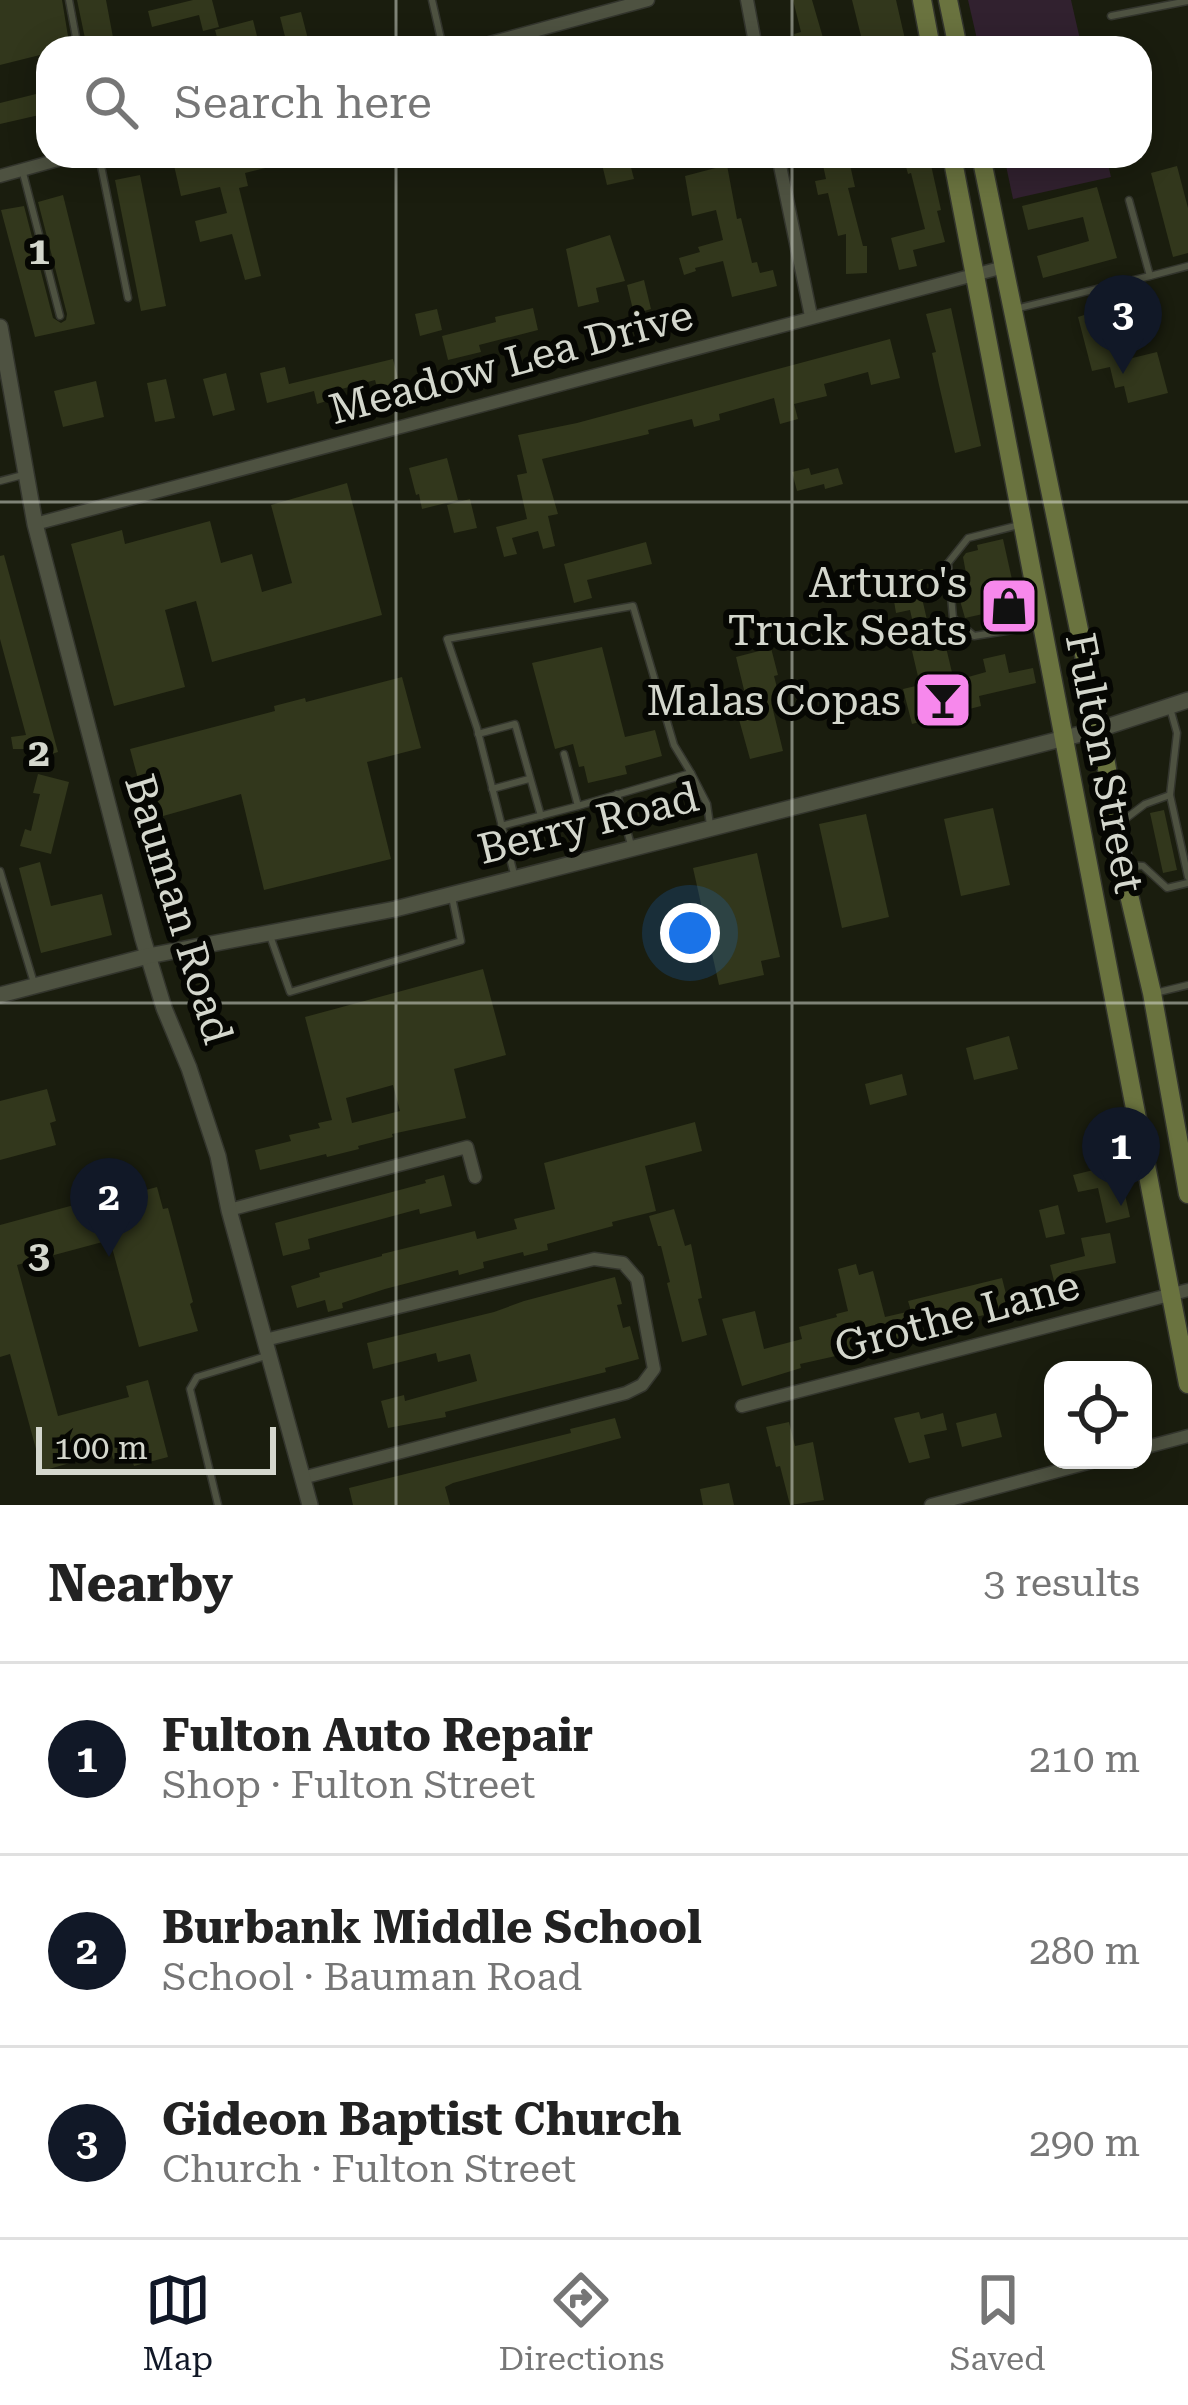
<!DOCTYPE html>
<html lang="en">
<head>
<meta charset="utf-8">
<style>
	body { margin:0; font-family:"Roboto Serif",serif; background:#f2f2f2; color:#222 }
	.controls { position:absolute; right:36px; bottom:36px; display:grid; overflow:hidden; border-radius:24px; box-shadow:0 6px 30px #0003 }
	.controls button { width:108px; height:108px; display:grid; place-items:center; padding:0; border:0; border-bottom:3px solid #e0e0e0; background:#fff; color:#222; font:60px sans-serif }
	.scale { position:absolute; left:36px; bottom:30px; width:240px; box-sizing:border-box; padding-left:12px; border:6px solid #d4d7cd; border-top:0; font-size:33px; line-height:42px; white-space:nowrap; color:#d4d7cd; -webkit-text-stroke:9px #060703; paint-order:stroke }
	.you { position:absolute; left:690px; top:933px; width:42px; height:42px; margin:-30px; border:9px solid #fff; border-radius:50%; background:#1a73e8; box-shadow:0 0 0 18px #1a73e833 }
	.badge { display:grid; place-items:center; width:78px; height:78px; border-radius:50%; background:#111827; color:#fff; font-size:39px; font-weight:700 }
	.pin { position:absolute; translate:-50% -99px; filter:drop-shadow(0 3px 6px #0008) }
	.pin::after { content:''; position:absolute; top:63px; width:42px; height:36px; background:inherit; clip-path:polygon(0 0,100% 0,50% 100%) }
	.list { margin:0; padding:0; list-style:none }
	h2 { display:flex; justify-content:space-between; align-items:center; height:156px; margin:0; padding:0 48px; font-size:51px }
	h2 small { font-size:39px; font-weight:400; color:#767676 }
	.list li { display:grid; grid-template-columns:78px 1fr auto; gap:36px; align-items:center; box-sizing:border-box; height:192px; padding:0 48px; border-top:3px solid #e0e0e0 }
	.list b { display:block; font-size:45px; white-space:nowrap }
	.list p { margin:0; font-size:39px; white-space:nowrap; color:#767676 }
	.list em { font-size:39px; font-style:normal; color:#767676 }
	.icon { flex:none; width:66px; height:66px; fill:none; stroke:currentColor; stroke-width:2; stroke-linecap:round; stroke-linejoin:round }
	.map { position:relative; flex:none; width:1188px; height:1505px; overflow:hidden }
	.search { position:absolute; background:#fff; box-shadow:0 6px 30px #0003; left:36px; right:36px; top:36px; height:132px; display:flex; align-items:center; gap:30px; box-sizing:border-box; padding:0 42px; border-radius:36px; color:#767676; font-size:45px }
	.sheet { height:732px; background:#fff }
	nav { display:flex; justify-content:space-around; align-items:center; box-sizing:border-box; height:168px; border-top:3px solid #e0e0e0; background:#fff; font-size:33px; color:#767676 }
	nav a { display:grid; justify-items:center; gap:6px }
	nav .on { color:#111827 }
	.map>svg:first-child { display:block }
	.green { fill:#31212f }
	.building { fill:#32371c; fill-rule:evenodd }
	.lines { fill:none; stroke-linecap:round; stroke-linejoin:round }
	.service-casing { stroke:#33352d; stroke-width:9 }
	.minor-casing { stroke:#33352d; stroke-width:15 }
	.tertiary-casing { stroke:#33352d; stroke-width:18 }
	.secondary-casing { stroke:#33352d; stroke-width:21 }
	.service { stroke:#4e5241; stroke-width:6 }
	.minor { stroke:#4e5241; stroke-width:12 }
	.tertiary { stroke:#4e5241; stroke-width:15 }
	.secondary { stroke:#6a733f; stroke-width:18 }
	.grid { fill:none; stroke:#d4d7cd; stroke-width:3; stroke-opacity:0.55 }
	.labels { text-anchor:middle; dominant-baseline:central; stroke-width:12; stroke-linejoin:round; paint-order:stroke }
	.street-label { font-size:42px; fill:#d4d7cd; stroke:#060703 }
	.poi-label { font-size:42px; fill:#d4d7cd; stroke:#060703; text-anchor:end }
	.grid-label { font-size:39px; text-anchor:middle; font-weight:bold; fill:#d4d7cd; stroke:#060703; stroke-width:12; stroke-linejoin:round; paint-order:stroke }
</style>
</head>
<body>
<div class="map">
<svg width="1188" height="1505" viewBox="0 0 1188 1505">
	<rect width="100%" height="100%" fill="#1a1d0e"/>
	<g class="green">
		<polygon points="968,0 1071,0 1082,48 979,48"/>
		<polygon points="1004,156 1106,156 1111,177 1013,199"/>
	</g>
	<g class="building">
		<polygon points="0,0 62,0 70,48 48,48 48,53 0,65"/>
		<polygon points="77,0 106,0 115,48 87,48"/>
		<polygon points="193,0 212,0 219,27 203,31 199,15 152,27 148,11"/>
		<polygon points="793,0 812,0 826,48 797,48 794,34 801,32"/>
		<polygon points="852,0 896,0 907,48 864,48"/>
		<polygon points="301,12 309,43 288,48 280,17"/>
		<polygon points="253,20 260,48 220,48 215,30"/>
		<polygon points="48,91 48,113 0,124 0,103"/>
		<polygon points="195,156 293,156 294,161 245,173 248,186 239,188 261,276 245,280 232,234 200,242 195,221 227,213 220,187 181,196 173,161"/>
		<polygon points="600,156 628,156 634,179 607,185"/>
		<polygon points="821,156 848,156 855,187 848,188 863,246 867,246 867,273 846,274 846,234 838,236 828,193 818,195 815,181 826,179"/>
		<polygon points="903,156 929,156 941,210 937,211 945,242 913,250 917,266 899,270 891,238 925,229 911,173 908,174"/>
		<polygon points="727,165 737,219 741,218 752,263 757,262 760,273 773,270 777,286 732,297 723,261 695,268 696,271 684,275 679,258 700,252 698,247 723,240 716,210 692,216 685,176"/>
		<polygon points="1177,166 1188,208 1188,253 1173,257 1151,173"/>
		<polygon points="140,175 166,306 141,311 115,180"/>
		<polygon points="1097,187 1117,258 1043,278 1037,256 1089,241 1083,217 1028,230 1022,206"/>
		<polygon points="63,195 95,324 35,337 1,210 24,206 53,318 61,323 66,320 67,314 38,202"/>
		<polygon points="610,235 625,281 596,288 599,302 578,307 566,249"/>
		<polygon points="644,280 651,309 634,314 627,285"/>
		<polygon points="533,308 538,330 479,345 481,352 448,360 442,336 496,322 495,317"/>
		<polygon points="951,308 981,446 955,453 939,385 932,353 936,352 926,314"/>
		<polygon points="437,309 442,330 420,336 415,314"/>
		<polygon points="1103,309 1120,361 1157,352 1168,393 1128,403 1124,386 1115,388 1110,367 1092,371 1078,317"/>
		<polygon points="890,339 900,378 871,385 868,372 824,384 827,396 794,404 798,419 780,424 774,398 719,414 720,420 694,427 692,419 648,430 649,434 542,459 558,514 548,516 555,546 543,549 538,531 512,538 517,554 504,557 496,527 527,519 517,475 527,473 518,435 577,423"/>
		<polygon points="393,359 400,386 378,391 375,380 334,391 336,398 317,404 314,391 267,403 260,373 285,367 289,384"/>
		<polygon points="226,373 235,410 213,416 203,379"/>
		<polygon points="166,379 175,418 155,422 147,383"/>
		<polygon points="96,381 104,417 63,427 54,391"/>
		<polygon points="447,458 458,500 422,509 419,494 416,495 409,468"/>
		<polygon points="809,468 811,475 838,468 843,484 825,489 824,484 797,491 792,472"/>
		<polygon points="347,483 382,615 212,662 196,601 165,610 185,687 114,706 71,544 122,530 125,544 210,521 221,563 252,554 262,592 292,583 271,505"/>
		<polygon points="470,499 477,528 454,533 447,505"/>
		<polygon points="1003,539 1013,584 1020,582 1027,620 995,625 992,612 965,618 959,597 970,595 963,557 966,553 978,550 977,545"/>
		<polygon points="646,542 652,564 587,580 592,598 574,603 564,564"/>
		<polygon points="4,555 58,752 42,757 45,744 30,749 13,749 11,737 26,735 0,639 0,556"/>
		<polygon points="923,569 927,583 919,585 927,620 913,623 910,610 896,613 894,601 900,599 894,576"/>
		<polygon points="945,643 954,681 986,672 983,659 1005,654 1009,673 1033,668 1036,683 979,696 981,706 912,724 903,689 920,685 912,651"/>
		<polygon points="602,647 625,737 655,730 662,756 625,766 627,774 588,783 584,766 579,767 573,744 555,749 532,663"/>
		<polygon points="771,648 778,675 774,676 782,707 773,710 783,751 750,759 738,716 734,717 727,700 745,694 736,657"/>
		<polygon points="402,677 421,748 367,762 391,859 264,890 241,794 149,820 130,749 275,711 274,706 305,698 306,702"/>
		<polygon points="38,774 69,782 51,854 20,846 25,829 31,831 40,794 33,793"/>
		<polygon points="993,808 1010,885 961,896 944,819"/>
		<polygon points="1164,810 1177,870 1163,873 1150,813"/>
		<polygon points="866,814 889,917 842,928 819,824"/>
		<polygon points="757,853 780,957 761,961 764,975 719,985 693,868"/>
		<polygon points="40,862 51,906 102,894 112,935 41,953 19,868"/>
		<path d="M483,969L506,1055L454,1069L466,1118L392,1134L393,1137L358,1146L359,1149L327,1157L326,1154L260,1170L255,1150L291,1141L289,1135L320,1128L318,1123L332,1120L305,1017ZM393,1085L400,1111L352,1123L346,1098Z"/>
		<polygon points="1009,1036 1018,1069 974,1080 966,1048"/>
		<polygon points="902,1074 907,1095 870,1105 865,1084"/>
		<polygon points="47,1089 56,1121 50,1123 56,1145 0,1160 0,1101"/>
		<polygon points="695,1122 702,1151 645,1166 656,1211 612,1222 613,1226 547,1244 548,1250 524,1256 523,1252 483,1262 484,1268 459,1275 458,1270 385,1289 342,1303 343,1308 328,1312 325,1300 297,1308 291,1286 320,1277 319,1273 382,1256 382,1254 475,1231 477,1239 517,1229 514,1219 555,1209 544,1163"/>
		<polygon points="1118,1164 1130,1217 1106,1223 1098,1188 1078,1192 1073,1175"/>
		<polygon points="444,1175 452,1206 420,1214 419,1209 308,1239 310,1249 283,1256 275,1223 426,1183 425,1180"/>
		<polygon points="157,1187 163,1209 168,1208 193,1302 190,1304 198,1331 139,1347 110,1240 17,1265 58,1416 129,1397 126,1386 148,1380 168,1457 134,1466 130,1454 113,1459 110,1447 69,1458 70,1463 42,1471 10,1354 0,1357 0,1225 111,1195 112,1199"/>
		<polygon points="1058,1205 1065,1234 1046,1238 1039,1210"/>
		<polygon points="674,1209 685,1246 691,1244 702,1298 698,1299 707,1335 682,1342 667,1283 670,1282 661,1246 658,1246 649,1216"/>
		<polygon points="1110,1233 1116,1263 1071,1272 1076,1292 1058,1297 1050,1265 1085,1256 1081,1238"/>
		<polygon points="856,1264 859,1275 873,1271 885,1317 911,1311 908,1301 1002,1278 1010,1310 949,1322 948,1317 899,1330 903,1343 886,1348 885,1345 800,1364 801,1368 742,1386 722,1319 755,1311 764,1349 802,1339 799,1327 837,1317 836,1314 848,1311 838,1269"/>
		<polygon points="615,1277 622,1304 617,1305 623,1328 630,1326 639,1359 605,1368 606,1372 445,1412 446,1417 388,1428 381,1401 404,1395 405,1401 477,1381 470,1354 438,1362 436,1353 373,1369 367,1343 494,1312 524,1301"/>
		<polygon points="919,1412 921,1419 943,1413 947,1430 924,1435 930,1458 909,1463 894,1418"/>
		<polygon points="996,1413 1002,1437 962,1447 956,1423"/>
		<polygon points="615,1418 621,1438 453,1483 445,1487 450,1505 353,1505 349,1488 571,1433 570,1429"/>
		<polygon points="789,1422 795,1446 813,1442 824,1500 790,1505 780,1466 776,1467 766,1427"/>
		<polygon points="729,1483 734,1505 703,1505 700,1489"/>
	</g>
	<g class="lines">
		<g class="service-casing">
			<g id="service">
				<polyline points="69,0 78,48"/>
				<polyline points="432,0 443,48"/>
				<polyline points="1111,16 1188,1"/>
				<polyline points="99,156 128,298"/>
				<polyline points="22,169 60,316"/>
				<polyline points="1150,276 1188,266"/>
				<polyline points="1015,309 1150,276 1129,200"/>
				<polyline points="0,481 23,475"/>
				<polyline points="1019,525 968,538 948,563 953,618 974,636 1039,626"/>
				<polyline points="478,734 515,724 541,816"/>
				<polyline points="564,754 578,806 691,773 707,804 710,825"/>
				<polyline points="492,789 529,779"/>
				<polyline points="617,794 631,845"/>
				<polyline points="1170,795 1188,877"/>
				<polyline points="1120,823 1145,804 1170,795 1177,733 1170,708"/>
				<polyline points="501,826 578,806"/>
				<polyline points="1129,865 1143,866 1167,888 1188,883"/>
				<polyline points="0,871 34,983"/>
				<polyline points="515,878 477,728 447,639 633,606 674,745 691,773"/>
				<polyline points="269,933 290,992 461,941 452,897"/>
				<polyline points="1155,993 1188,985"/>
				<polyline points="218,1505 190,1389 197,1377 266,1356"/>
			</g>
		</g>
		<g class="minor-casing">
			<g id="minor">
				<polyline points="747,0 756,48"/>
				<polyline points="471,48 648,0"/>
				<polyline points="778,156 811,316"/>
				<polyline points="0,176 72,156"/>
				<polyline points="35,524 1004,267"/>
				<polyline points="229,1210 467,1147 475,1177"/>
				<polyline points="265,1340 594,1259 623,1263 637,1279 654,1369 642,1385 626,1393 302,1478"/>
				<polyline points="742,1406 1188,1290"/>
				<polyline points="1143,1448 1188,1436"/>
				<polyline points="931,1505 1099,1460"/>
			</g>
		</g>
		<g class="tertiary-casing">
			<g id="tertiary">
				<polyline points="0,327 35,524 143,939 164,1008 189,1068 218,1156 229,1210 310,1505"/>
				<polyline points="0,995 148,956 395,909 1100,729 1188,700"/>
			</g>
		</g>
		<g class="secondary-casing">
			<g id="secondary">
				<polyline points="922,0 931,48"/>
				<polyline points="948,0 958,48"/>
				<polyline points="952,156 1188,1384"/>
				<polyline points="981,156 1103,746 1129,895 1152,993 1188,1194"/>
			</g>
		</g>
		<use href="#service" class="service"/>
		<use href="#minor" class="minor"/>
		<use href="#tertiary" class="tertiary"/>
		<use href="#secondary" class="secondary"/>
	</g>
	<path class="grid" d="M396,0V48M792,0V48M396,156V1505M792,156V1505M0,502H1188M0,1003H1188"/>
	<defs>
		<g id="shop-square" transform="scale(3)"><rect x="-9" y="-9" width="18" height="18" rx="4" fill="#f788ec" stroke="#060703"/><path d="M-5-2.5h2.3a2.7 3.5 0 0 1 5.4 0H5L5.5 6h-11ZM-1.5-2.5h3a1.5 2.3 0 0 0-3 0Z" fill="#111"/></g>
		<g id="bar-square" transform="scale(3)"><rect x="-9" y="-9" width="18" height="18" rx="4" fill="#f788ec" stroke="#060703"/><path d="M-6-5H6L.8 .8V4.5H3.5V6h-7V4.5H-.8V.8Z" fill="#111"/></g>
	</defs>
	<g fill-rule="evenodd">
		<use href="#shop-square" x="1009" y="606"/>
		<use href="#bar-square" x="943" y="700"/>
	</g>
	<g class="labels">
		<g class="street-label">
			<text transform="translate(511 362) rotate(-15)">Meadow Lea Drive</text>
			<text transform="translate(1105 763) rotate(79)">Fulton Street</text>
			<text transform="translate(588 823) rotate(-14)">Berry Road</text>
			<text transform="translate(179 909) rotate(73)">Bauman Road</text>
			<text transform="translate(957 1316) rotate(-15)">Grothe Lane</text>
		</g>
		<g class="poi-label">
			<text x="967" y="582">Arturo's<tspan x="967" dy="48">Truck Seats</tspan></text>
			<text x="901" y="700">Malas Copas</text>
		</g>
	</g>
	<g class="grid-label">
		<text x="39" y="264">1</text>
		<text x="39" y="766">2</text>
		<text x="39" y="1268">3</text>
	</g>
</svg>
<div class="controls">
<button><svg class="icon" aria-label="locate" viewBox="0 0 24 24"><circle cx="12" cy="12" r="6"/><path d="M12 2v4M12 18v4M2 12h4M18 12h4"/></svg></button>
</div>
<div class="scale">100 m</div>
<div class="you"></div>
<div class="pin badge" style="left:1121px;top:1206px">1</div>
<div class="pin badge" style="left:109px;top:1257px">2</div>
<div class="pin badge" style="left:1123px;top:374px">3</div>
<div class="search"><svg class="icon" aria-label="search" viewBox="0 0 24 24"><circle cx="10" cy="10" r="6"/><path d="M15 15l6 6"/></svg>Search here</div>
</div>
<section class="sheet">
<h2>Nearby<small>3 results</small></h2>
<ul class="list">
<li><span class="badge">1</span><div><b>Fulton Auto Repair</b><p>Shop · Fulton Street</p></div><em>210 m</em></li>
<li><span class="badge">2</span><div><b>Burbank Middle School</b><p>School · Bauman Road</p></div><em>280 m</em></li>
<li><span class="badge">3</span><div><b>Gideon Baptist Church</b><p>Church · Fulton Street</p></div><em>290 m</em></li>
</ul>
</section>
<nav>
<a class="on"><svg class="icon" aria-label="map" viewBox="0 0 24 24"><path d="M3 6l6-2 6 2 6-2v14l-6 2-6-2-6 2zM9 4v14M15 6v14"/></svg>Map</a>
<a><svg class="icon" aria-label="directions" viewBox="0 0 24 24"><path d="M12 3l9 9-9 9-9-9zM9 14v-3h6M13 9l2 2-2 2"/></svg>Directions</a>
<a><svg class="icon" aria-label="saved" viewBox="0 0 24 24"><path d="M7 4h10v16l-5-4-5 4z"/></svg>Saved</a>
</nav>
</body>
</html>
